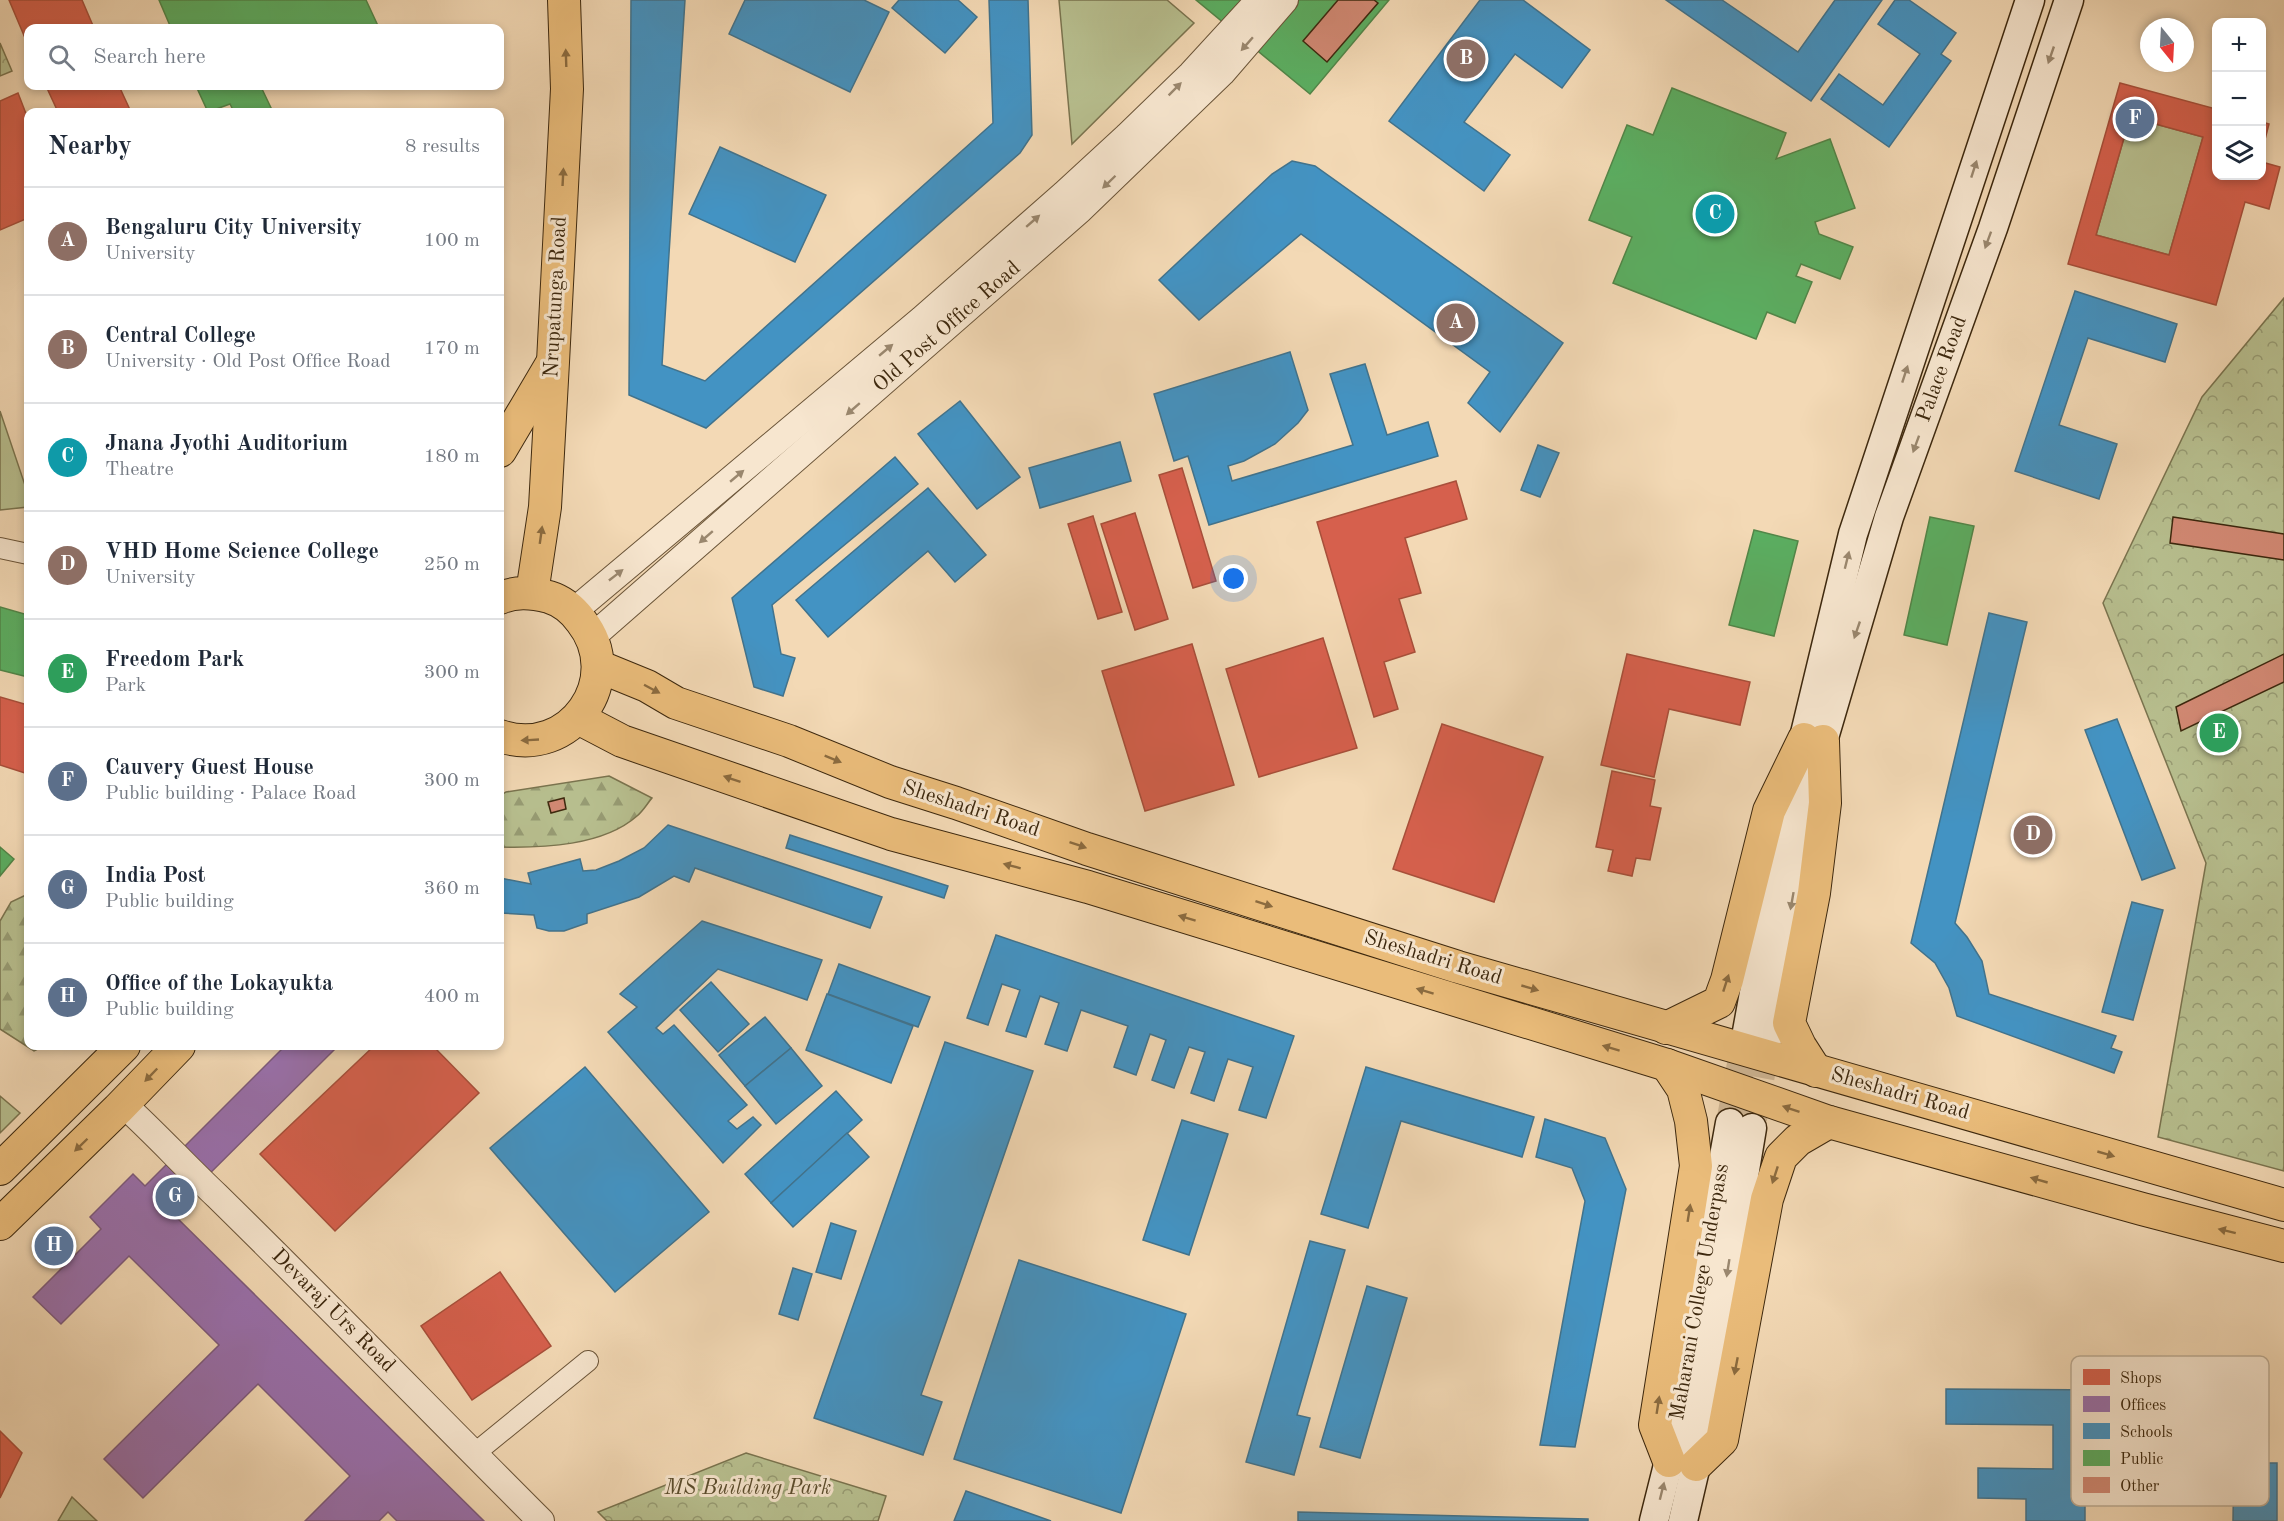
<!DOCTYPE html>
<html lang="en">
<head>
<meta charset="utf-8">
<style>
	body { margin:0; font-family:"Old Standard TT",serif; background:#f6f6f7; color:#1f2937 }
	.controls { position:absolute; right:18px; top:18px; display:grid; overflow:hidden; border-radius:12px; box-shadow:0 3px 9px #0003 }
	.controls button { width:54px; height:54px; display:grid; place-items:center; padding:0; border:0; border-bottom:2px solid #e0e1e3; background:#fff; color:#1f2937; font:30px sans-serif }
	.compass { position:absolute; left:2140px; top:18px; width:54px; height:54px; border-radius:50%; background:#fff; box-shadow:0 3px 9px #0003; rotate:162deg }
	.you { position:absolute; left:1234px; top:579px; width:21px; height:21px; margin:-15px; border:4px solid #fff; border-radius:50%; background:#1a73e8; box-shadow:0 0 0 9px #1a73e833 }
	.badge { display:grid; place-items:center; width:39px; height:39px; border-radius:50%; background:#111827; color:#fff; font-size:20px; font-weight:700 }
	.pin { position:absolute; translate:-50% -50%; border:3px solid #fff; box-shadow:0 2px 6px #0006 }
	.list { margin:0; padding:0; list-style:none }
	h2 { display:flex; justify-content:space-between; align-items:center; height:78px; margin:0; padding:0 24px; font-size:26px }
	h2 small { font-size:20px; font-weight:400; color:#747a83 }
	.list li { display:grid; grid-template-columns:39px 1fr auto; gap:18px; align-items:center; box-sizing:border-box; height:108px; padding:0 24px; border-top:2px solid #e0e1e3 }
	.list b { display:block; font-size:22px; white-space:nowrap }
	.list p { margin:0; font-size:20px; white-space:nowrap; color:#747a83 }
	.list em { font-size:20px; font-style:normal; color:#747a83 }
	.icon { flex:none; width:33px; height:33px; fill:none; stroke:currentColor; stroke-width:2; stroke-linecap:round; stroke-linejoin:round }
	.map { position:relative; flex:none; width:2284px; height:1521px; overflow:hidden }
	.search { position:absolute; background:#fff; box-shadow:0 3px 9px #0003; left:24px; top:24px; width:480px; height:66px; display:flex; align-items:center; gap:15px; box-sizing:border-box; padding:0 21px; border-radius:12px; color:#747a83; font-size:22px }
	.panel { position:absolute; background:#fff; box-shadow:0 3px 9px #0003; left:24px; top:108px; width:480px; height:942px; border-radius:12px }
	.map>svg:first-child { display:block }
	.green { fill:#b8c090; stroke:#7a744f; stroke-width:1.5 }
	.forest { fill:url(#forest-firs); stroke:#7a744f; stroke-width:1.5 }
	.park { fill:url(#park-crowns); stroke:#7a744f; stroke-width:1.5 }
	.shops { fill:#d6604d; stroke:#a84f3a; stroke-width:1.5; fill-rule:evenodd }
	.offices { fill:#9970ab; stroke:#7d5a7c; stroke-width:1.5 }
	.schools { fill:#4393c3; stroke:#41738d; stroke-width:1.5 }
	.public { fill:#5aae61; stroke:#518648; stroke-width:1.5 }
	.building { fill:#d28974; stroke:#3d280e; stroke-width:1.5 }
	.lines { fill:none; stroke-linecap:round; stroke-linejoin:round }
	.secondary-tunnel { stroke:#cfb694; stroke-width:28; stroke-dasharray:28 14; stroke-linecap:butt }
	.minor-casing { stroke:#6a5438; stroke-width:22 }
	.tertiary-casing { stroke:#6a5438; stroke-width:28 }
	.secondary-casing { stroke:#3d280e; stroke-width:31 }
	.primary-casing { stroke:#3d280e; stroke-width:34 }
	.minor { stroke:#f7e6cf; stroke-width:20 }
	.tertiary { stroke:#f7e6cf; stroke-width:26 }
	.secondary { stroke:#f7e6cf; stroke-width:28 }
	.primary { stroke:#eabc7a; stroke-width:32 }
	.oneway { fill:#9a876e }
	.oneway2 { fill:#8b6b3f }
	.labels { text-anchor:middle; dominant-baseline:central; stroke-width:6; stroke-linejoin:round; paint-order:stroke }
	.street-label { font-size:21px; fill:#3d280e; stroke:#f7e6cf }
	.park-label { font-size:21px; font-style:italic; fill:#5c4e2e; stroke:#f7e6cf }
	.key { fill:#f7e6cf; stroke:#bfad95; stroke-width:1.5 }
	.key-label { font-size:16px; fill:#3d280e }
</style>
</head>
<body>
<div class="map">
<svg width="2284" height="1521" viewBox="0 0 2284 1521">
	<defs>
		<pattern id="forest-firs" width="22" height="20" patternUnits="userSpaceOnUse" patternTransform="scale(1.5)"><rect width="22" height="20" fill="#b8c090"/><path d="M5 1l3.5 6h-7zM16 11l3.5 6h-7z" fill="#979c74"/></pattern>
		<pattern id="park-crowns" width="20" height="18" patternUnits="userSpaceOnUse" patternTransform="scale(1.5)"><rect width="20" height="18" fill="#b8c090"/><path d="M2 6a3 3 0 1 1 6 0M12 15a3 3 0 1 1 6 0" fill="none" stroke="#979c74"/></pattern>
	</defs>
	<rect width="100%" height="100%" fill="#f3d9b5"/>
	<filter id="stains"><feTurbulence type="fractalNoise" baseFrequency=".00333" numOctaves="4"/><feColorMatrix values="0 0 0 0 .2 0 0 0 0 .09 0 0 0 0 .02 0 0 0 .5 -.17"/></filter>
	<radialGradient id="worn" r=".72"><stop offset=".6" stop-color="#630" stop-opacity="0"/><stop offset="1" stop-color="#630" stop-opacity=".3"/></radialGradient>
	<g class="green">
		<polygon points="1059,0 1167,0 1194,23 1072,144"/>
		<polygon points="2130,117 2203,137 2169,255 2096,235"/>
		<polygon points="0,411 28,494 28,507 0,510"/>
		<polygon points="0,1096 20,1113 0,1133"/>
		<polygon points="72,1497 97,1521 58,1521"/>
	</g>
	<g class="forest">
		<path d="M609,776L652,798C647,804 643,811 637,816C603,846 543,848 500,847V796L506,792Z"/>
		<polygon points="28,894 28,1046 44,1046 34,1051 0,1029 0,921 11,902"/>
	</g>
	<g class="park">
		<polygon points="0,43 12,71 0,76"/>
		<polygon points="2284,298 2284,1171 2158,1137 2206,863 2103,603 2202,397"/>
		<polygon points="746,1453 886,1496 878,1521 607,1521 598,1512"/>
	</g>
	<g class="shops">
		<polygon points="9,0 82,0 94,28 28,28 28,45"/>
		<path d="M2120,83L2216,109V176H2262V162L2280,167L2269,209L2245,202L2216,305L2068,264ZM2130,117L2203,137L2169,255L2096,235Z"/>
		<polygon points="46,86 119,86 131,112 58,112"/>
		<polygon points="18,93 28,119 28,218 0,230 0,101"/>
		<polygon points="2262,122 2269,124 2262,151"/>
		<polygon points="1182,468 1216,581 1193,588 1159,475"/>
		<polygon points="1456,481 1467,519 1405,538 1421,593 1399,599 1415,652 1384,662 1398,709 1374,717 1317,522"/>
		<polygon points="1135,513 1168,619 1135,630 1101,524"/>
		<polygon points="1093,516 1122,612 1098,619 1068,524"/>
		<polygon points="1323,638 1357,748 1259,777 1226,669"/>
		<polygon points="1192,644 1234,785 1145,811 1102,671"/>
		<polygon points="1627,654 1750,682 1740,725 1669,709 1654,777 1601,765"/>
		<polygon points="0,697 28,705 28,774 0,765"/>
		<polygon points="1442,724 1543,757 1494,902 1393,869"/>
		<polygon points="1612,771 1655,780 1650,806 1661,808 1650,860 1636,858 1632,876 1608,871 1613,850 1596,847"/>
		<polygon points="374,1046 433,1046 479,1093 335,1231 260,1154"/>
		<polygon points="500,1272 551,1346 472,1400 421,1326"/>
		<polygon points="0,1431 22,1453 0,1498"/>
	</g>
	<polygon class="offices" points="285,1046 338,1046 171,1212 484,1521 397,1521 388,1512 379,1521 305,1521 350,1476 258,1384 143,1498 104,1459 219,1345 129,1256 61,1324 33,1297 101,1229 90,1217 133,1174 145,1186"/>
	<g class="schools">
		<polygon points="631,0 685,0 662,365 705,381 993,123 989,0 1028,0 1032,135 1020,153 706,428 629,395"/>
		<polygon points="745,0 864,0 889,12 850,92 729,34"/>
		<polygon points="899,0 958,0 977,17 945,53 892,8"/>
		<polygon points="1480,0 1523,0 1590,50 1562,88 1515,54 1464,122 1510,155 1484,191 1389,121"/>
		<polygon points="1666,0 1722,0 1798,52 1835,0 1882,0 1811,101"/>
		<polygon points="1895,0 1909,0 1956,33 1941,54 1951,61 1889,147 1821,99 1839,74 1883,105 1920,54 1878,24"/>
		<polygon points="720,147 826,195 795,262 689,214"/>
		<polygon points="1292,161 1315,166 1563,343 1500,432 1468,403 1490,372 1301,234 1199,320 1159,280 1272,174"/>
		<polygon points="2075,291 2177,324 2165,362 2088,338 2059,425 2117,444 2099,499 2015,471"/>
		<polygon points="1290,352 1308,410 1298,423 1275,444 1244,461 1228,466 1232,481 1353,445 1330,374 1365,364 1387,435 1428,422 1438,456 1209,525 1188,456 1174,461 1154,394"/>
		<polygon points="960,401 1020,477 977,509 918,434"/>
		<polygon points="1120,442 1131,481 1040,508 1029,468"/>
		<polygon points="1538,445 1559,453 1540,497 1521,490"/>
		<polygon points="895,457 918,484 772,605 781,654 795,658 783,696 754,687 732,598"/>
		<polygon points="928,488 986,555 955,582 928,551 828,637 796,600"/>
		<polygon points="1989,613 2027,622 1955,923 1967,937 1982,961 1989,994 2116,1036 2111,1048 2122,1052 2114,1073 1957,1016 1949,988 1935,963 1911,943"/>
		<polygon points="2117,719 2175,868 2142,880 2085,730"/>
		<polygon points="668,825 882,897 870,928 695,868 689,882 674,876 639,897 587,914 587,923 564,931 549,931 537,928 534,915 500,913 500,878 531,884 528,873 580,859 583,871 596,870 619,861 644,848"/>
		<polygon points="790,835 948,886 944,898 786,848"/>
		<polygon points="2132,902 2163,910 2133,1020 2102,1012"/>
		<polygon points="702,921 822,960 807,1000 718,969 656,1028 663,1034 674,1025 747,1105 728,1121 737,1129 753,1117 761,1125 723,1163 608,1032 637,1007 620,994"/>
		<polygon points="996,935 1294,1036 1266,1118 1239,1110 1253,1067 1228,1059 1214,1101 1191,1093 1205,1052 1189,1047 1174,1088 1152,1080 1166,1040 1150,1034 1136,1075 1114,1067 1128,1026 1081,1010 1067,1051 1045,1044 1059,1003 1040,996 1026,1037 1006,1031 1020,990 1002,984 988,1025 967,1018"/>
		<polygon points="839,964 930,997 918,1027 828,994"/>
		<polygon points="711,982 749,1024 718,1052 680,1010"/>
		<polygon points="827,994 913,1026 891,1083 806,1050"/>
		<polygon points="765,1017 791,1048 745,1086 719,1055"/>
		<polygon points="945,1042 1033,1071 921,1395 942,1402 923,1455 814,1418"/>
		<polygon points="791,1048 822,1086 776,1124 745,1086"/>
		<polygon points="585,1067 709,1212 615,1292 490,1148"/>
		<polygon points="1366,1067 1534,1117 1522,1157 1401,1121 1368,1228 1321,1214"/>
		<polygon points="836,1091 862,1120 771,1203 745,1174"/>
		<polygon points="1545,1119 1605,1138 1626,1189 1575,1447 1540,1445 1585,1201 1572,1168 1536,1157"/>
		<polygon points="1182,1120 1228,1134 1189,1255 1143,1240"/>
		<polygon points="847,1133 869,1157 793,1227 771,1203"/>
		<polygon points="831,1223 856,1231 841,1279 816,1272"/>
		<polygon points="1310,1241 1345,1250 1297,1415 1310,1418 1294,1475 1246,1462"/>
		<polygon points="1019,1260 1186,1314 1121,1513 954,1459"/>
		<polygon points="793,1268 812,1274 798,1320 779,1314"/>
		<polygon points="1367,1286 1407,1298 1360,1458 1320,1447"/>
		<polygon points="1946,1389 2267,1391 2266,1463 2277,1463 2277,1521 2233,1521 2234,1453 2085,1453 2085,1521 2026,1521 2026,1499 1978,1498 1978,1468 2053,1469 2053,1425 1946,1424"/>
		<polygon points="966,1491 1051,1521 954,1521"/>
		<polygon points="1298,1512 1588,1519 1588,1521 1298,1521"/>
	</g>
	<g class="public">
		<polygon points="159,0 366,0 379,28 171,28"/>
		<polygon points="1196,0 1389,0 1310,94"/>
		<polygon points="196,86 270,86 262,89 273,112 234,112 230,104 208,112"/>
		<polygon points="1672,88 1786,133 1776,159 1830,139 1855,208 1815,222 1819,234 1853,247 1840,279 1801,264 1796,276 1812,282 1795,323 1767,312 1756,339 1613,283 1632,237 1589,220 1627,125 1653,135"/>
		<polygon points="1930,517 1974,526 1947,645 1904,635"/>
		<polygon points="1754,530 1798,541 1774,636 1729,625"/>
		<polygon points="0,607 28,615 28,677 0,670"/>
		<polygon points="0,847 14,859 0,876"/>
	</g>
	<g class="building">
		<polygon points="1338,0 1374,0 1378,3 1327,62 1303,41"/>
		<polygon points="2173,517 2284,534 2284,560 2170,543"/>
		<polygon points="2284,654 2284,682 2181,731 2176,707"/>
		<polygon points="564,798 566,809 551,813 548,802"/>
	</g>
	<g class="lines">
		<g class="secondary-tunnel">
			<polyline points="1753,1119 1767,1041"/>
			<polyline points="1730,1123 1746,1037"/>
		</g>
		<g class="minor-casing">
			<g id="minor">
				<polyline points="0,548 28,554"/>
				<polyline points="474,1454 588,1361"/>
			</g>
		</g>
		<g class="tertiary-casing">
			<g id="tertiary">
				<polyline points="574,611 922,319 1064,194 1127,136 1191,74 1259,0"/>
				<polyline points="592,637 1080,210 1222,73 1285,0"/>
				<path d="M123,1104C156,1134 185,1166 217,1196C326,1303 433,1413 541,1521"/>
			</g>
		</g>
		<g class="secondary-casing">
			<g id="secondary">
				<polyline points="1746,1037 1789,800 1853,534 2030,0"/>
				<polyline points="1767,1041 1823,741 1889,517 1993,228 2069,0"/>
				<polyline points="1654,1521 1669,1461 1730,1123"/>
				<polyline points="1683,1521 1696,1465 1752,1128"/>
			</g>
		</g>
		<g class="primary-casing">
			<g id="primary">
				<polyline points="500,451 551,365"/>
				<polyline points="532,593 545,507 553,362 567,89 564,0"/>
				<path d="M500,598C516,591 532,593 549,597C562,601 573,610 581,621C627,679 570,760 500,736"/>
				<polyline points="598,666 647,686 676,703 789,741 890,782 956,803 1087,849 1458,967 2284,1205"/>
				<polyline points="578,718 622,741 891,834 1088,887 1667,1065 1829,1122 2142,1209 2284,1246"/>
				<polyline points="1666,1028 1719,1002 1727,980 1769,811 1804,739"/>
				<polyline points="1667,1065 1683,1089 1691,1121 1696,1166 1655,1425 1669,1461"/>
				<polyline points="1816,1071 1800,1046 1789,1023 1814,893 1825,803 1823,741"/>
				<polyline points="0,1169 124,1046"/>
				<polyline points="0,1224 118,1109 179,1046"/>
				<polyline points="1696,1465 1722,1440 1767,1199 1781,1157 1798,1140 1829,1122"/>
			</g>
		</g>
		<use href="#minor" class="minor"/>
		<use href="#tertiary" class="tertiary"/>
		<use href="#secondary" class="secondary"/>
		<use href="#primary" class="primary"/>
	</g>
	<defs><path id="oneway-solid" d="M-6-.8H1V-3.2L6.5 0L1 3.2V.8H-6Z" transform="scale(1.5)"/></defs>
	<g class="oneway">
		<use href="#oneway-solid" transform="translate(1247 44) rotate(131)"/>
		<use href="#oneway-solid" transform="translate(2051 55) rotate(109)"/>
		<use href="#oneway-solid" transform="translate(1175 89) rotate(-45)"/>
		<use href="#oneway-solid" transform="translate(1974 169) rotate(-72)"/>
		<use href="#oneway-solid" transform="translate(1109 182) rotate(136)"/>
		<use href="#oneway-solid" transform="translate(1033 221) rotate(-41)"/>
		<use href="#oneway-solid" transform="translate(1988 240) rotate(110)"/>
		<use href="#oneway-solid" transform="translate(886 350) rotate(-40)"/>
		<use href="#oneway-solid" transform="translate(1905 374) rotate(-72)"/>
		<use href="#oneway-solid" transform="translate(853 409) rotate(139)"/>
		<use href="#oneway-solid" transform="translate(1916 444) rotate(110)"/>
		<use href="#oneway-solid" transform="translate(737 476) rotate(-40)"/>
		<use href="#oneway-solid" transform="translate(706 537) rotate(139)"/>
		<use href="#oneway-solid" transform="translate(1847 560) rotate(-76)"/>
		<use href="#oneway-solid" transform="translate(616 575) rotate(-38)"/>
		<use href="#oneway-solid" transform="translate(1857 630) rotate(109)"/>
		<use href="#oneway-solid" transform="translate(1792 901) rotate(100)"/>
		<use href="#oneway-solid" transform="translate(1728 1268) rotate(99)"/>
		<use href="#oneway-solid" transform="translate(1662 1491) rotate(-76)"/>
	</g>
	<g class="oneway2">
		<use href="#oneway-solid" transform="translate(566 58) rotate(-92)"/>
		<use href="#oneway-solid" transform="translate(563 177) rotate(-87)"/>
		<use href="#oneway-solid" transform="translate(541 535) rotate(-82)"/>
		<use href="#oneway-solid" transform="translate(652 689) rotate(28)"/>
		<use href="#oneway-solid" transform="translate(530 740) rotate(177)"/>
		<use href="#oneway-solid" transform="translate(833 759) rotate(22)"/>
		<use href="#oneway-solid" transform="translate(732 779) rotate(-161)"/>
		<use href="#oneway-solid" transform="translate(1078 845) rotate(19)"/>
		<use href="#oneway-solid" transform="translate(1012 866) rotate(-165)"/>
		<use href="#oneway-solid" transform="translate(1264 904) rotate(18)"/>
		<use href="#oneway-solid" transform="translate(1187 918) rotate(-163)"/>
		<use href="#oneway-solid" transform="translate(1726 983) rotate(-72)"/>
		<use href="#oneway-solid" transform="translate(1530 988) rotate(16)"/>
		<use href="#oneway-solid" transform="translate(1425 991) rotate(-163)"/>
		<use href="#oneway-solid" transform="translate(1611 1048) rotate(-163)"/>
		<use href="#oneway-solid" transform="translate(151 1075) rotate(134)"/>
		<use href="#oneway-solid" transform="translate(1791 1109) rotate(-161)"/>
		<use href="#oneway-solid" transform="translate(81 1145) rotate(136)"/>
		<use href="#oneway-solid" transform="translate(2106 1154) rotate(16)"/>
		<use href="#oneway-solid" transform="translate(1775 1175) rotate(108)"/>
		<use href="#oneway-solid" transform="translate(2039 1180) rotate(-164)"/>
		<use href="#oneway-solid" transform="translate(1689 1213) rotate(-81)"/>
		<use href="#oneway-solid" transform="translate(2227 1231) rotate(-166)"/>
		<use href="#oneway-solid" transform="translate(1736 1366) rotate(101)"/>
		<use href="#oneway-solid" transform="translate(1658 1405) rotate(-81)"/>
	</g>
	<g class="labels">
		<g class="street-label">
			<text transform="translate(556 297) rotate(-87)">Nrupatunga Road</text>
			<text transform="translate(947 327) rotate(-41)">Old Post Office Road</text>
			<text transform="translate(1942 369) rotate(-70)">Palace Road</text>
			<text transform="translate(971 809) rotate(18)">Sheshadri Road</text>
			<text transform="translate(1433 958) rotate(17)">Sheshadri Road</text>
			<text transform="translate(1900 1094) rotate(16)">Sheshadri Road</text>
			<text transform="translate(1700 1292) rotate(-80)">Maharani College Underpass</text>
			<text transform="translate(333 1311) rotate(45)">Devaraj Urs Road</text>
		</g>
		<g class="park-label">
			<text x="748" y="1488">MS Building Park</text>
		</g>
	</g>
	<rect x="2071" y="1356" width="198" height="150" rx="9" class="key"/>
	<rect x="2083" y="1369" width="27" height="16" fill="#d6604d"/>
	<rect x="2083" y="1396" width="27" height="16" fill="#9970ab"/>
	<rect x="2083" y="1423" width="27" height="16" fill="#4393c3"/>
	<rect x="2083" y="1450" width="27" height="16" fill="#5aae61"/>
	<rect x="2083" y="1477" width="27" height="16" fill="#d28974"/>
	<g class="key-label">
		<text x="2120" y="1383">Shops</text>
		<text x="2120" y="1410">Offices</text>
		<text x="2120" y="1437">Schools</text>
		<text x="2120" y="1464">Public</text>
		<text x="2120" y="1491">Other</text>
	</g>
	<rect width="100%" height="100%" filter="url(#stains)"/>
	<rect width="100%" height="100%" fill="url(#worn)"/>
</svg>
<div class="controls">
<button>+</button>
<button>−</button>
<button><svg class="icon" aria-label="layers" viewBox="0 0 24 24"><path d="M12 4l9 5-9 5-9-5zM3 14l9 5 9-5"/></svg></button>
</div>
<svg class="compass" viewBox="-18 -18 36 36"><path d="M0-13l5 13h-10z" fill="#e53935"/><path d="M0 13l5-13h-10z" fill="#747a83"/></svg>
<div class="you"></div>
<div class="pin badge" style="left:1456px;top:323px;background:#8d6e63">A</div>
<div class="pin badge" style="left:1466px;top:59px;background:#8d6e63">B</div>
<div class="pin badge" style="left:1715px;top:214px;background:#0f9aa8">C</div>
<div class="pin badge" style="left:2033px;top:835px;background:#8d6e63">D</div>
<div class="pin badge" style="left:2219px;top:733px;background:#2e9e5b">E</div>
<div class="pin badge" style="left:2135px;top:119px;background:#5c6f8a">F</div>
<div class="pin badge" style="left:175px;top:1197px;background:#5c6f8a">G</div>
<div class="pin badge" style="left:54px;top:1246px;background:#5c6f8a">H</div>
<div class="search"><svg class="icon" aria-label="search" viewBox="0 0 24 24"><circle cx="10" cy="10" r="6"/><path d="M15 15l6 6"/></svg>Search here</div>
<section class="panel">
<h2>Nearby<small>8 results</small></h2>
<ul class="list">
<li><span class="badge" style="background:#8d6e63">A</span><div><b>Bengaluru City University</b><p>University</p></div><em>100 m</em></li>
<li><span class="badge" style="background:#8d6e63">B</span><div><b>Central College</b><p>University · Old Post Office Road</p></div><em>170 m</em></li>
<li><span class="badge" style="background:#0f9aa8">C</span><div><b>Jnana Jyothi Auditorium</b><p>Theatre</p></div><em>180 m</em></li>
<li><span class="badge" style="background:#8d6e63">D</span><div><b>VHD Home Science College</b><p>University</p></div><em>250 m</em></li>
<li><span class="badge" style="background:#2e9e5b">E</span><div><b>Freedom Park</b><p>Park</p></div><em>300 m</em></li>
<li><span class="badge" style="background:#5c6f8a">F</span><div><b>Cauvery Guest House</b><p>Public building · Palace Road</p></div><em>300 m</em></li>
<li><span class="badge" style="background:#5c6f8a">G</span><div><b>India Post</b><p>Public building</p></div><em>360 m</em></li>
<li><span class="badge" style="background:#5c6f8a">H</span><div><b>Office of the Lokayukta</b><p>Public building</p></div><em>400 m</em></li>
</ul>
</section>
</div>
</body>
</html>
